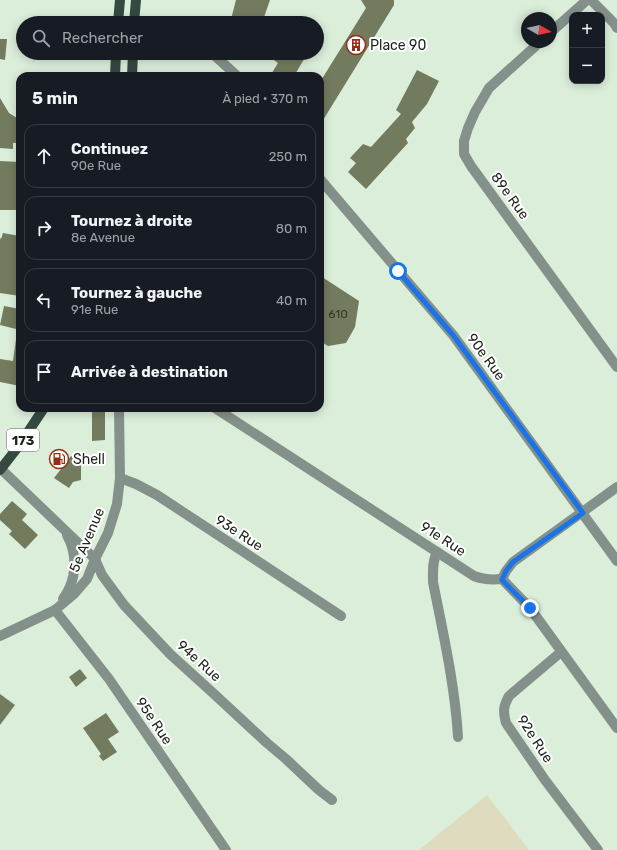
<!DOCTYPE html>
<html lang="fr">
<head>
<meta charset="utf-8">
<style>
	body { margin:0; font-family:Rubik,sans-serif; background:#242831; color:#f1f3f6 }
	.controls { position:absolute; right:12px; top:12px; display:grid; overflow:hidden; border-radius:8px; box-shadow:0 2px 10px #0003 }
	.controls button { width:36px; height:36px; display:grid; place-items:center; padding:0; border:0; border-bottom:1px solid #363941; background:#171b24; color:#f1f3f6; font:20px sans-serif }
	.compass { position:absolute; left:521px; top:12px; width:36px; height:36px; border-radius:50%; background:#171b24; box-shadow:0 2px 10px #0003; rotate:99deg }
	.stop { position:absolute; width:12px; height:12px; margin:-9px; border:3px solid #1a73e8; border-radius:50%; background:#fff }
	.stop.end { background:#1a73e8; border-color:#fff; box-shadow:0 1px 4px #0008 }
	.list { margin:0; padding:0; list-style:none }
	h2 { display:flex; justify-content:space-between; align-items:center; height:52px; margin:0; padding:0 16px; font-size:17px }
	h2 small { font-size:13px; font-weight:400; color:#9ea1a6 }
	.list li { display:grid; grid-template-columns:26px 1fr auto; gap:12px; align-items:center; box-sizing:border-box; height:64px; margin:0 8px 8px; padding:0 8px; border:1px solid #363941; border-radius:12px }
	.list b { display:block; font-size:15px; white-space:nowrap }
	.list p { margin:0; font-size:13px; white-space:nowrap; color:#9ea1a6 }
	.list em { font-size:13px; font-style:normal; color:#9ea1a6 }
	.icon { flex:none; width:22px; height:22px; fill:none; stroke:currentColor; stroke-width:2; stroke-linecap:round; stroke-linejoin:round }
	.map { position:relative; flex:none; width:617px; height:850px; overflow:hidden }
	.search { position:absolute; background:#171b24; box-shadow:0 2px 10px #0003; left:16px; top:16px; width:308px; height:44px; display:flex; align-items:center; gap:10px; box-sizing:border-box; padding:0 14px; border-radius:22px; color:#9ea1a6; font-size:15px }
	.panel { position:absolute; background:#171b24; box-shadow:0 2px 10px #0003; left:16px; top:72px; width:308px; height:340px; border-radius:12px }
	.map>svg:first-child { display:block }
	.green { fill:#dfdbbf }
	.building { fill:#727b5e }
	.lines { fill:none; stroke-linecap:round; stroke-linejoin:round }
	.minor { stroke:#84908a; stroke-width:10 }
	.major { stroke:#354940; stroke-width:10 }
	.route { stroke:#1a73e8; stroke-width:5 }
	.labels { text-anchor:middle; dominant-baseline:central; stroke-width:4; stroke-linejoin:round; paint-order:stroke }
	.number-label { font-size:12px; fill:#323a2d }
	.shield { fill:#fff; stroke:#616661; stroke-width:1 }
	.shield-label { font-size:13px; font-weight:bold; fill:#1d241d }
	.poi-label { font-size:14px; fill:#1d241d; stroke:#fff; text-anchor:start }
	.street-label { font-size:14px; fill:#1d241d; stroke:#fff }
</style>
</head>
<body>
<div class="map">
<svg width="617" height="850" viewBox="0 0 617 850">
	<rect width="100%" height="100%" fill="#dbeeda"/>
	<polygon class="green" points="487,795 529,850 419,850"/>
	<g class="building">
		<polygon points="236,0 270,0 262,23 230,23"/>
		<polygon points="361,0 394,0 394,5 320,125 320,82 366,8"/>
		<polygon points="0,39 7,39 5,60 0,59"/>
		<polygon points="274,53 301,53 306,56 294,76 270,76 278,63 271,58"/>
		<polygon points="417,70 439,81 427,104 412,122 415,128 406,139 408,143 366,189 348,172 356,163 350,158 363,144 371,147 401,114 396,110"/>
		<polygon points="0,98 9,113 17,118 20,119 20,143 13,143 13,149 0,148"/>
		<polygon points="0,161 20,162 20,210 0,210"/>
		<polygon points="3,233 20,236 20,296 0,293 0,238 1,239"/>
		<polygon points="322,277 359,301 355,327 346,343 328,346 320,341 320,281"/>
		<polygon points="4,306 20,309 20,330 0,325"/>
		<polygon points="16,339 20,339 20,386 0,382 0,359 13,361"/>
		<polygon points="92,408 105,408 105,440 92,441"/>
		<polygon points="71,456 81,462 81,480 73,482 69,488 54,478"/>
		<polygon points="12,501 27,514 22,520 38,535 25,549 9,534 12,531 0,520 0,514"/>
		<polygon points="80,669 87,678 76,687 69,677"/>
		<polygon points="0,694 15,705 0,725"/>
		<polygon points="106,713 119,732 108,739 117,752 103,761 99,756 101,754 83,728"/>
	</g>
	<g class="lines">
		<g class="minor">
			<polyline points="591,0 614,23 617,28"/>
			<polyline points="551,32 587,0"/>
			<polyline points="540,42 489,88 475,112 468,128 464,141 464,154 471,166 617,367"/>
			<polyline points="212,53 237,76"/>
			<polyline points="320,179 453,335 617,561"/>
			<path d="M215,408L474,576C484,580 492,580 502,579L530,608L617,728"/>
			<polyline points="1,469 95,559 102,575 124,605 170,654 213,693 267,743 286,759 319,790 332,800"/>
			<polyline points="120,478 136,484 157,495 341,616"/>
			<path d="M437,552C432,562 433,572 433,582C443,633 455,685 458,737"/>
			<polyline points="502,579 506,571 513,562 617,487"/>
			<path d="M63,599C77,580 78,555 67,535"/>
			<polyline points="55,610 109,679 226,850"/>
			<polyline points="0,636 55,610 74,594 87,579 95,559 108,533 117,504 120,478 119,408"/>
			<path d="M561,652L509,696C503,707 503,711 506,723L545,780L598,850"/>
		</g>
		<g class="major">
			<polyline points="118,23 120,0"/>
			<polyline points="134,23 136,0"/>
			<polyline points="115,76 116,53"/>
			<polyline points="132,76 133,53"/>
			<polyline points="0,470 18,447 44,408"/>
		</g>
	</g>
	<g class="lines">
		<polyline class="route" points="398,271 453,335 583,513 513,562 506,571 502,580 530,608"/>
	</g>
	<defs>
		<g id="building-ring" transform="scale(1)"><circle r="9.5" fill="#fff" stroke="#952d15" stroke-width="1.5"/><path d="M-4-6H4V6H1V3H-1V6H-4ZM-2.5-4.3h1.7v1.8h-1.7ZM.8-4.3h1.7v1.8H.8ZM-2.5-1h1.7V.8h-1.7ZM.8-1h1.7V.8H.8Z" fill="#952d15"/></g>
		<g id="fuel-ring" transform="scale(1)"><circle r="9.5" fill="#fff" stroke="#952d15" stroke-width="1.5"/><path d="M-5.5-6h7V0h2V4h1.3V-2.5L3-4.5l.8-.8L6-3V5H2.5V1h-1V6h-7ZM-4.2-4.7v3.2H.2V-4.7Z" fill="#952d15"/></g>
	</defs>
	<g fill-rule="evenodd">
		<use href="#building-ring" x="356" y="45"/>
		<use href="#fuel-ring" x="59" y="459"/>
	</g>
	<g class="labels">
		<g class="number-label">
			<text x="338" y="314">610</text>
		</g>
		<rect class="shield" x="7" y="429" width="32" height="22" rx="3"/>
		<g class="shield-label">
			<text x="23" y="440">173</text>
		</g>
		<g class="poi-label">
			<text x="370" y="45">Place 90</text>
			<text x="73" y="459">Shell</text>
		</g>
		<g class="street-label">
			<text transform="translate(510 196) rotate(54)">89e Rue</text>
			<text transform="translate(486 357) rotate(54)">90e Rue</text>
			<text transform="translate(239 533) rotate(33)">93e Rue</text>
			<text transform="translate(443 539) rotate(33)">91e Rue</text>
			<text transform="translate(87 540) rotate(-67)">5e Avenue</text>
			<text transform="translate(199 661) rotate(42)">94e Rue</text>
			<text transform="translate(154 721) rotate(56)">95e Rue</text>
			<text transform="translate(535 739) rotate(57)">92e Rue</text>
		</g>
	</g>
</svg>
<div class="controls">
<button>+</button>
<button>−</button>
</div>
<svg class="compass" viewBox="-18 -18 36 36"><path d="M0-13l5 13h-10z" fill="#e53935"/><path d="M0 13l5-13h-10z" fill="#9ea1a6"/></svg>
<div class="stop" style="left:398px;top:271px"></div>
<div class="stop end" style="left:530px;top:608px"></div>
<div class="search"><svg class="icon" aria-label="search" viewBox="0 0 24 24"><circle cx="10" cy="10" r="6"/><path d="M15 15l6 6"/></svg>Rechercher</div>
<section class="panel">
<h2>5 min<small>À pied · 370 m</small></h2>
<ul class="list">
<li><svg class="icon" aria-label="ahead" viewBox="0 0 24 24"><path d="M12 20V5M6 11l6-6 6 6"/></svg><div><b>Continuez</b><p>90e Rue</p></div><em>250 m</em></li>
<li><svg class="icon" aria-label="right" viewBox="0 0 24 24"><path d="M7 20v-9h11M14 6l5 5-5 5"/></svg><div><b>Tournez à droite</b><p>8e Avenue</p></div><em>80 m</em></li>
<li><svg class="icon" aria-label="left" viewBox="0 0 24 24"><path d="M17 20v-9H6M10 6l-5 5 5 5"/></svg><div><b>Tournez à gauche</b><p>91e Rue</p></div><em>40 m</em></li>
<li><svg class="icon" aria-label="arrive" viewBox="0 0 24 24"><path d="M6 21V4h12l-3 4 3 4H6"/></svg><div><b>Arrivée à destination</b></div></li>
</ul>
</section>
</div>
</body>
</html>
